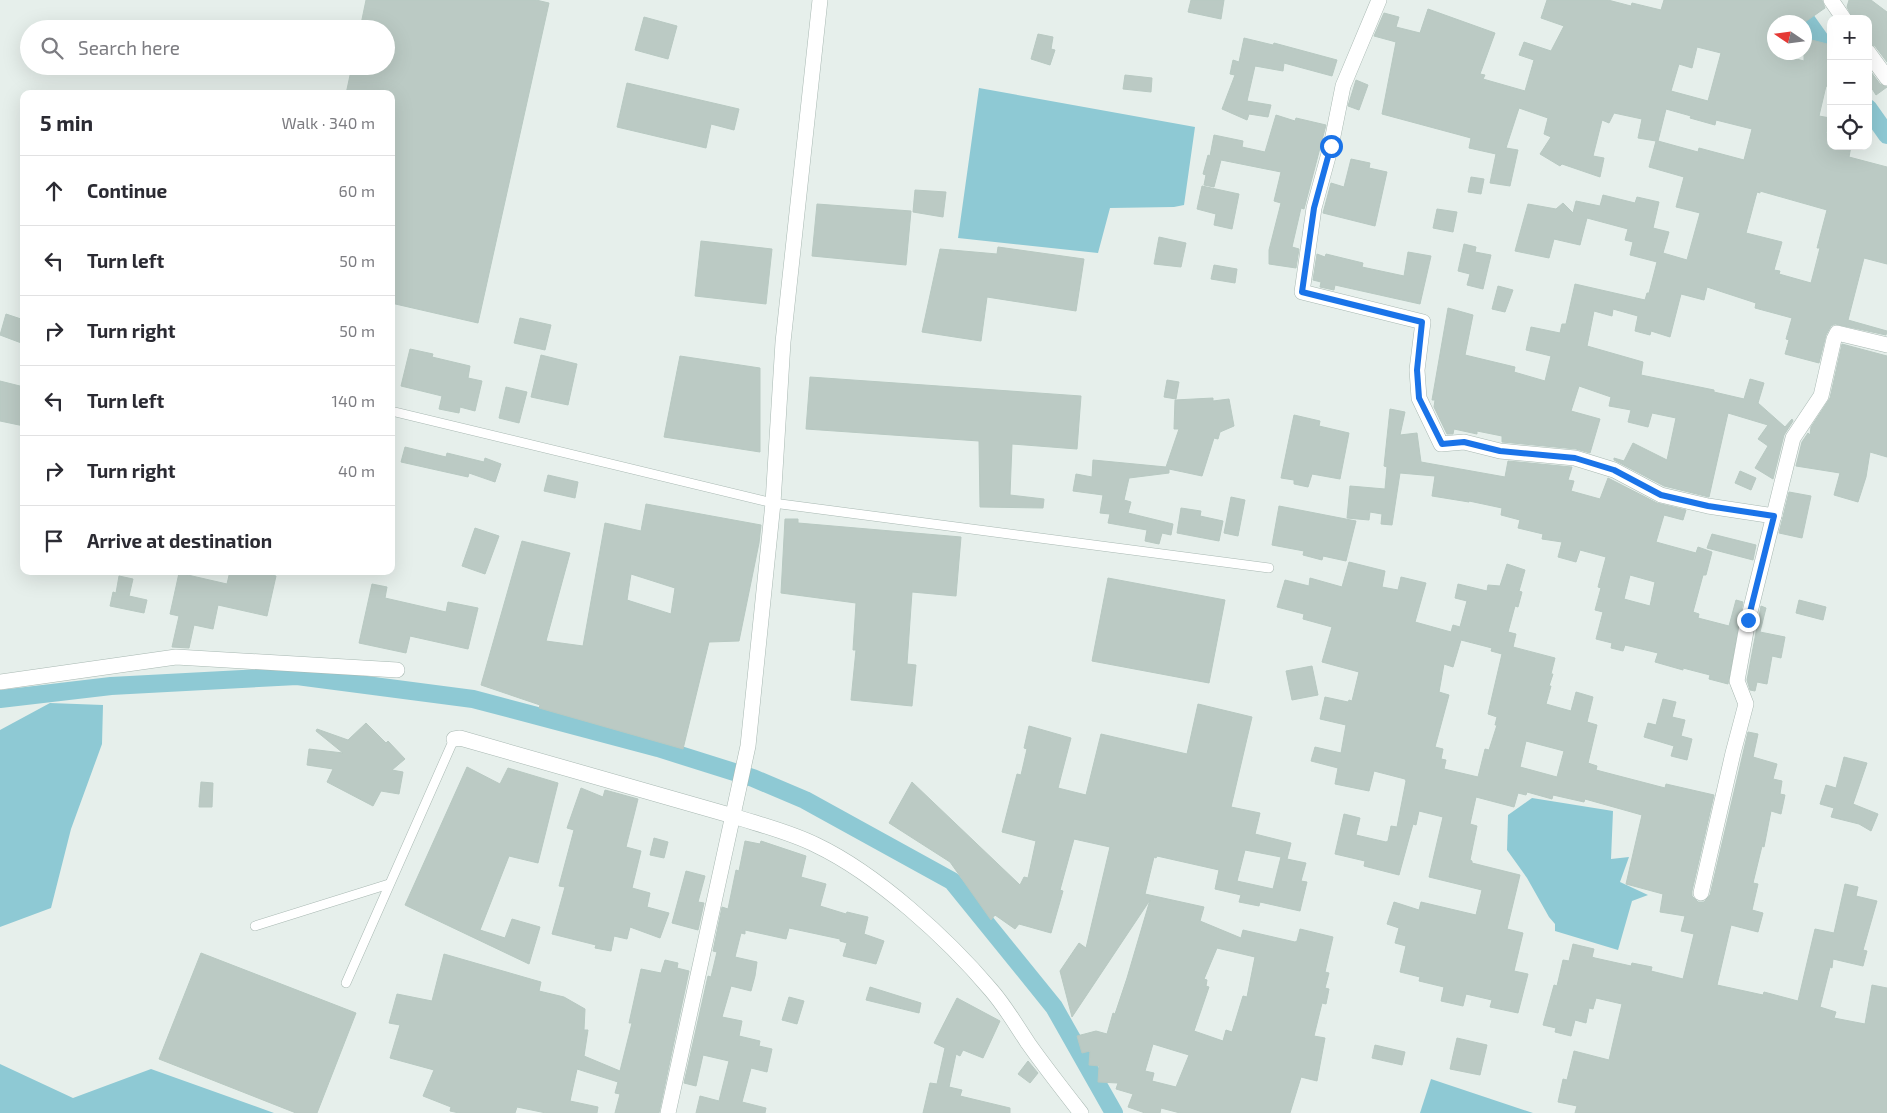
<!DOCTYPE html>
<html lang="en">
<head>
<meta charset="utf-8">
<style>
	body { margin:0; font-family:"Exo 2",sans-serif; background:#f7f7f7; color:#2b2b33 }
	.controls { position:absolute; right:15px; top:15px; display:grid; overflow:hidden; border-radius:10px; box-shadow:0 5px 20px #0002 }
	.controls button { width:45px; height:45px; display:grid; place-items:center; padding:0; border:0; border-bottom:1px solid #e1e1e2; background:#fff; color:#2b2b33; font:25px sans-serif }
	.compass { position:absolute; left:1767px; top:15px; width:45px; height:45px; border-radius:50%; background:#fff; box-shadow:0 5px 20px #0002; rotate:283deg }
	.stop { position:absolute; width:15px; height:15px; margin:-11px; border:4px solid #1a73e8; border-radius:50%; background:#fff }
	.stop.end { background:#1a73e8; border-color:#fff; box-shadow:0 1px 5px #0008 }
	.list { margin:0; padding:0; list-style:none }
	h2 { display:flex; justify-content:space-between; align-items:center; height:65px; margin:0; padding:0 20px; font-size:21px }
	h2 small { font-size:16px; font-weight:400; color:#7c7c81 }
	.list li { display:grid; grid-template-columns:32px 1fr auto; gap:15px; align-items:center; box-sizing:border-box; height:70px; padding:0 20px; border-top:1px solid #e1e1e2 }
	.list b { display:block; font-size:19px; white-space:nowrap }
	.list em { font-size:16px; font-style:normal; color:#7c7c81 }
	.icon { flex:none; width:28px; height:28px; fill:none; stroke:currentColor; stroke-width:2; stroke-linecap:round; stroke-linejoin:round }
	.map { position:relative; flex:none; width:1887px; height:1113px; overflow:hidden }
	.search { position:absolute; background:#fff; box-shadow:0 5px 20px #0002; left:20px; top:20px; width:375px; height:55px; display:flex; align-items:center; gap:12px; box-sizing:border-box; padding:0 18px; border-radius:28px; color:#7c7c81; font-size:19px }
	.panel { position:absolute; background:#fff; box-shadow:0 5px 20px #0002; left:20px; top:90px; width:375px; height:485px; border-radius:10px }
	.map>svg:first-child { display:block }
	.water { fill:#8ec9d4 }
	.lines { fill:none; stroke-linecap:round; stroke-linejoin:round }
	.canal { stroke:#8ec9d4; stroke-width:18 }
	.building { fill:#bbcac4; stroke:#b8c9c2; fill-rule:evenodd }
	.lane-casing { stroke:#a8b8b2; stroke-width:10 }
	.street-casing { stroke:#a8b8b2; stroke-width:16 }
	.lane { stroke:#fff; stroke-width:9 }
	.street { stroke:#fff; stroke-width:15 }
	.route { stroke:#1a73e8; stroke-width:6 }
</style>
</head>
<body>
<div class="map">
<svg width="1887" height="1113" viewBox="0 0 1887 1113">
	<rect width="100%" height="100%" fill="#e6efeb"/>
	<g class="water">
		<polygon points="979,88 1195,127 1184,205 1174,207 1110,208 1098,253 958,238"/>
		<polygon points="50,703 103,705 102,744 71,829 51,908 0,927 0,730"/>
		<polygon points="1532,798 1613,811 1611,859 1629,857 1620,882 1648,895 1632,901 1618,950 1555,931 1555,924 1549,917 1527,878 1507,850 1508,815"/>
		<polygon points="0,1064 73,1098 151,1069 274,1113 0,1113"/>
		<polygon points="1431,1079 1533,1113 1420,1113"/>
	</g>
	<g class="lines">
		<g class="canal">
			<polyline points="1792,0 1831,55"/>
			<polyline points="1868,108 1887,135"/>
			<polyline points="0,699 111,686 297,676 473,699 658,748 753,778 805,800 952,881 1054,1007 1114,1113"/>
		</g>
	</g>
	<g class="building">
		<polygon points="366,0 536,0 549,3 478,323 391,303 391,94 346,94 352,66 386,66 386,29 360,29"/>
		<polygon points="1191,0 1224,0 1221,19 1188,12"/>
		<path d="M1547,0H1608L1631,6L1632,3L1661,10L1664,0H1822L1825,8L1805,22H1774V53L1804,61V38L1831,45V88L1826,86L1819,116L1830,118L1826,133L1831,135V146H1851L1849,157L1887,167V264L1864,258L1848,320L1887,331L1886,335L1835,324L1831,326L1826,335L1819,363L1785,354L1789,340L1786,339L1792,318L1755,308L1756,303L1707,287L1704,300L1681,294L1670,337L1651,331L1650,335L1635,331L1638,316L1613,309L1612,316L1594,311L1587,346L1643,362L1641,375L1714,390V392L1744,399L1750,379L1764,383L1758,403L1785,427L1792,419L1793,421L1784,435L1773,479L1755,468L1768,446L1758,439L1768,425L1728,413L1709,497L1664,486L1614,460V458L1624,461L1633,443L1667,460L1676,418L1652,413L1648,427L1628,422L1631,410L1609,406L1611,397L1579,386L1571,411L1600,419L1590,453L1576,449L1502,442V436L1477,431V434L1454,429L1453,434H1447L1434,407L1435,400H1432L1448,308L1473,315L1465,355L1515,367L1514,372L1545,381L1551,356L1526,350L1531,327L1560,333L1562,324H1566L1575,284L1645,300L1647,293H1649L1657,262L1630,255L1633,242L1625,240L1628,229L1587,218L1580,245L1554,239L1549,258L1515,251L1528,204L1556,209L1563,203L1573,213L1576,201L1600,206L1603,195L1635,203L1637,197L1659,202L1653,228L1669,232L1663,253L1687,260L1700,213L1676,207L1684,177L1649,167L1656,141L1638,138L1642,119L1614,113L1609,123L1602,120L1593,156L1604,158L1600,177L1562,164L1560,166L1540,154L1551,137L1544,134L1548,118L1519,108L1506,148L1518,150L1510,186L1490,183L1496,154L1469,148L1471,138L1382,114L1396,42L1374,36L1384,13L1399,17L1396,27L1420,33L1428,9L1495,33L1480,74L1485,75L1483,79L1525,91L1534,60L1519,55L1524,42L1551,51L1564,26L1541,18ZM1697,47L1721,53L1708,101L1671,91L1679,64L1692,68ZM1666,109L1691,116L1690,118L1715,125L1716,120L1752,129L1744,160L1699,148L1698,152L1658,141ZM1760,191L1827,210L1817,248H1820L1811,283L1779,274L1780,271L1774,270L1782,242L1746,233L1757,192L1760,193Z"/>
		<polygon points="1849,0 1871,0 1887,12 1887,62 1875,46 1868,43 1868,19 1853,19 1847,7"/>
		<polygon points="644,17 677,26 668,59 635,50"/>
		<polygon points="1038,34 1053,37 1051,49 1055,50 1050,65 1031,59"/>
		<polygon points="1244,38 1273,45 1274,43 1337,60 1332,76 1284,63 1283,71 1255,66 1247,101 1271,105 1268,117 1249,114 1247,120 1222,109 1235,75 1230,74 1233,60 1239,62"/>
		<polygon points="1868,68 1880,84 1887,87 1876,95 1868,82"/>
		<polygon points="1125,75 1152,78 1151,92 1123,89"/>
		<polygon points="1356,80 1368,85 1359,110 1348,106"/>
		<polygon points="627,83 739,109 734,130 711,124 706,148 617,127"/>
		<polygon points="1276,115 1295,121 1296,118 1326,125 1304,209 1301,208 1292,247 1299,249 1296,268 1269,264 1269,250 1281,203 1274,201 1281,172 1221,160 1214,187 1204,185 1206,175 1203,174 1208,155 1210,156 1214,135 1243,141 1242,147 1265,152"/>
		<polygon points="1351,159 1370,163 1369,168 1387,172 1375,226 1323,213 1331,183 1344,187"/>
		<polygon points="1471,177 1484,179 1481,194 1468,192"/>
		<polygon points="1202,186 1239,194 1232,229 1214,225 1216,214 1197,209"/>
		<polygon points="915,190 946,192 943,217 913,212"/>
		<polygon points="817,204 911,211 906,265 812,256"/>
		<polygon points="1437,209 1457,212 1453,232 1433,228"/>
		<polygon points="1159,237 1186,243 1181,267 1154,264"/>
		<polygon points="701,241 772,249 766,304 695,296"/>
		<polygon points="1464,244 1476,247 1475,252 1491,255 1483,289 1467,285 1470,274 1458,271"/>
		<polygon points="998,247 1084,259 1076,311 987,297 981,341 922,332 940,249 997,254"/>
		<polygon points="1408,252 1431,256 1420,304 1335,285 1334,290 1320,287 1321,282 1313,280 1317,254 1325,257 1326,254 1363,263 1362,267 1404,276"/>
		<polygon points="1214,265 1237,269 1235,283 1211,279"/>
		<polygon points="1498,286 1513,290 1505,312 1492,309"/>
		<polygon points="6,314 24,320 24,344 0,335"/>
		<polygon points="520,318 551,325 545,350 514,343"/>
		<polygon points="1842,344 1887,356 1887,457 1870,452 1866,477 1858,502 1834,495 1840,473 1796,466 1802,442 1808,433 1810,435 1811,427 1830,398"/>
		<polygon points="410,349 433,354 432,357 470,366 468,378 482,381 475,411 460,407 459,413 439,409 442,396 401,386"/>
		<polygon points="541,355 577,364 568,405 531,397"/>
		<polygon points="680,356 760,368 760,452 664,437"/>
		<polygon points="810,377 1081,396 1077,449 1012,444 1010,495 1044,499 1043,508 980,507 979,441 806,429"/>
		<polygon points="1167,380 1179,382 1176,399 1164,397"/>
		<polygon points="0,381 24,387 24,426 0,421"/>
		<polygon points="506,387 527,392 519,423 499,418"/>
		<polygon points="1213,398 1213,401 1229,399 1234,426 1220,432 1218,439 1214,438 1202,476 1169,469 1169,473 1129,478 1124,500 1131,502 1128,513 1173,524 1171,535 1162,533 1159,544 1145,541 1147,530 1108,523 1110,514 1100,513 1103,495 1073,491 1076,474 1092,477 1093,460 1166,467 1179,429 1174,429 1175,400"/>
		<path d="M1390,409L1405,412L1400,435L1417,433L1421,462L1505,477L1508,461L1572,467L1568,480L1574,481L1571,491L1600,499L1608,478L1657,503L1686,510L1683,520L1664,515L1656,542L1696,553L1698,547L1712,552L1706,575H1703L1693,612L1699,614L1698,618L1729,626L1736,600L1743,602L1728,684L1709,679L1710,675L1683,668V670L1655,662L1658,653L1625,645L1623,651L1611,648L1612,643L1596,639L1603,612L1595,610L1601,588L1598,587L1606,557L1580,550L1576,562L1558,557L1562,542L1542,539L1543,534L1518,528L1520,520L1501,515L1502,508L1469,501V502L1432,496L1435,476L1400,473L1392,525L1381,524L1382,514L1370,512L1369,520L1347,518L1350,486L1385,489L1387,467L1384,466ZM1630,575L1655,582L1650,606L1624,599Z"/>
		<polygon points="1294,415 1320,421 1319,426 1349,433 1340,479 1312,474 1308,487 1294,484 1294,480 1281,478"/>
		<polygon points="405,447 446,457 447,453 484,462 485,458 501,464 495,482 469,473 468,477 401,462"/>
		<polygon points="1740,471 1756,478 1751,490 1735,483"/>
		<polygon points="548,475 578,482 575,498 544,491"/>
		<polygon points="1789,492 1811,496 1802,538 1779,533"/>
		<polygon points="1231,497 1245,500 1238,536 1224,533"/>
		<path d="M646,504L761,525L759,543L739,641L709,642L683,749L539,708L540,705L481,685L522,541L570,553L546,641L583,646L605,523L641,531ZM631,574L675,588L671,614L627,600Z"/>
		<polygon points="1279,506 1356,521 1346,561 1323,556 1322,560 1303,555 1304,551 1272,545"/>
		<polygon points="1181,508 1201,511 1200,516 1223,521 1219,541 1177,533"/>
		<polygon points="785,519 798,519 798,523 961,537 956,596 912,592 907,664 916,665 912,706 851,700 856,650 853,650 856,603 781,593"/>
		<polygon points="475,528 499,536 485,574 462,566"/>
		<polygon points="1712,534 1756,545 1753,560 1707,548"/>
		<path d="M1349,562L1385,571L1382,587L1398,590L1401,577L1426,583L1415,622L1451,632L1453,625L1460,627L1467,601L1455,598L1458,584L1487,591L1488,585L1500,586L1507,564L1525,570L1519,591L1522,592L1518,607L1515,606L1508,632L1516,634L1513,647L1555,658L1551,674H1553L1549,686H1551L1546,704L1571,711L1576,692L1593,697L1587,722L1597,725L1588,763L1597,766L1596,770L1665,788L1666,784L1714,795L1692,891V896L1698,902H1704L1710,895L1748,732L1758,734L1753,757L1777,764L1773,779L1782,781L1780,794L1785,795L1781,814L1771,811L1764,847L1762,846L1753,883L1758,884L1752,910L1763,913L1758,932L1731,925L1717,985L1763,995L1764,992L1798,1001L1815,929L1834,933L1845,884L1858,887L1856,896L1877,901L1863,950L1867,951L1863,966L1833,959L1832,968L1830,967L1820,1007L1836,1012L1834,1018L1865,1024L1872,985L1887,988V1113H1575L1577,1106L1558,1102L1563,1079L1567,1080L1574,1051L1609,1060L1622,1004L1596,998L1593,1009L1589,1008L1586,1023L1575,1020L1571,1036L1555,1032L1556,1028L1543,1025L1554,985L1557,986L1563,960L1569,961L1573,944L1594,949L1592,957L1595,958L1631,966L1632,963L1652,967L1651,971L1683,979L1694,934L1681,931L1685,916L1660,912L1663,894L1626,884L1642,815L1585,799L1584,802L1553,795L1552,799L1527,792L1526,795L1518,793L1514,807L1476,797L1470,824L1477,826L1470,860L1472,861V863L1520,875L1507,929L1523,933L1514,971L1528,974L1518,1013L1490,1007L1492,1000L1466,994L1463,1006L1441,1001L1444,987L1419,981L1420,977L1400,972L1406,946L1395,943L1399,928L1387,924L1394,902L1419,910L1421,902L1476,915L1482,890L1429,877L1443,817L1419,811L1416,825L1413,824L1399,875L1364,866L1365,861L1335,854L1344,814L1360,818L1356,835L1386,842L1388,841L1391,826L1397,827L1406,781L1405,779L1374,771L1369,791L1335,784L1338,768L1311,761L1315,747L1341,753L1346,725L1320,719L1325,697L1348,702L1349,700L1352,701L1359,672L1322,662L1332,627L1303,619L1304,614L1277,607L1285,580L1309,586L1310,578L1342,587ZM1461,640L1492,648L1491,651L1502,654L1488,714L1497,717L1495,725H1497L1489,750L1485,749L1478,777L1444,769L1446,760L1441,759L1443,749L1435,747L1449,695L1439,692L1444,664L1453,667ZM1526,741L1564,751L1557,777L1520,767Z"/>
		<polygon points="230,571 255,571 276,576 267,616 218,605 213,629 194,625 189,648 172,647 179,616 170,614 179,573 227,584"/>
		<polygon points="119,576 133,579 129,596 147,600 144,613 110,606 113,592 116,593"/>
		<polygon points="1108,578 1225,600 1209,683 1092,661"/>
		<polygon points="372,584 387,587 385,598 446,612 448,602 478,608 468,649 410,636 406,653 359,643"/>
		<polygon points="1799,600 1826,607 1823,620 1796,613"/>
		<polygon points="1761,606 1766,608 1760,632 1785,637 1781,658 1772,656 1767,684 1757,682 1755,691 1750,690 1747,680"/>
		<polygon points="1312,666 1318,695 1292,700 1286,671"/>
		<polygon points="1663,699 1676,702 1672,717 1685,720 1681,736 1692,739 1687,760 1671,756 1674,746 1644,737 1648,723 1656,725"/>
		<path d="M1198,704L1252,717L1231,807L1260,813L1255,834L1291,843L1287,859L1306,863L1301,881L1307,882L1300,911L1260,902L1259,906L1239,902L1241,895L1215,889L1219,870L1157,856L1156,858L1154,857L1145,894L1204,907L1200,921L1241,938L1243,930L1295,942L1297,941L1300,929L1333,937L1325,972L1329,973L1325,988L1329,989L1326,1004L1322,1003L1314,1036L1325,1038L1317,1081L1301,1077L1290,1113H1180L1161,1108L1160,1113H1145L1128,1107L1133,1094L1116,1089L1118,1083L1098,1082L1099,1066L1089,1065L1090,1051L1082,1053L1077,1036L1096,1031L1107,1034L1113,1013L1115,1014L1127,978L1150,900L1072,1017L1060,971L1079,943L1086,948L1110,847L1074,839L1060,890L1063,891L1051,933L1019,924L1015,929L995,915L991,920L950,862L889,823L912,782L1020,885L1024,877L1028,878L1036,841L1002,832L1017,774L1021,775L1027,749L1024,748L1029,726L1071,738L1058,788L1086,795L1101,734L1187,754ZM1245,850L1281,857L1273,889L1237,881ZM1217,948L1255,957L1247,997L1243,996L1232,1032L1226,1030L1223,1041L1194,1031L1209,987L1206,986L1207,980L1204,979ZM1153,1044L1189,1055L1176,1087L1152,1081L1154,1073L1145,1071Z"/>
		<polygon points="366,723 386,743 388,741 405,759 392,770 403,772 399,794 381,791 373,806 327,782 333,769 307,765 309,749 343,753 316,731 317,729 348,740"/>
		<polygon points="1844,757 1867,763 1853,804 1878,814 1871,831 1859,824 1831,817 1834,808 1820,804 1826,785 1836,788"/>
		<polygon points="467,767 500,784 508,768 558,783 538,863 509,856 480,930 505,938 512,919 540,927 529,964 405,905"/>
		<polygon points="201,782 213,783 212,807 199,807"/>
		<polygon points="581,788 603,797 605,790 638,799 626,847 641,851 632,888 650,893 647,907 669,913 660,938 630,927 627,939 614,936 611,951 595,948 596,945 552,934 565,887 559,886 574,830 567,828"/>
		<polygon points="654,838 668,842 664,858 650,855"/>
		<polygon points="745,841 760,844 761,841 806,856 801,877 826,884 820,906 846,914 847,912 868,917 864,934 884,941 876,964 843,956 847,943 840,941 840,939 789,928 786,939 745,930 745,934 741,933 735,957 757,962 755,976 751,991 731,986 722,1017 742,1021 739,1036 760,1041 759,1046 772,1049 767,1072 751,1068 742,1102 766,1108 765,1113 696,1113 700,1096 719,1101 729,1061 703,1055 696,1086 684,1083 708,976 711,977 717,952 713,951 722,907 728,909 736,870 739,871"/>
		<polygon points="686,871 705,876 698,902 704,903 698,930 672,923"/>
		<polygon points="201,953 356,1013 317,1113 296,1113 159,1059"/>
		<polygon points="444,954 541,982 539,991 564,997 585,1009 584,1030 588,1030 584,1056 620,1071 632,1023 629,1023 641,969 661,973 665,960 678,963 677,968 689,971 659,1113 615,1113 620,1094 615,1093 618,1082 577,1069 570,1101 598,1107 597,1113 546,1113 517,1107 515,1113 459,1113 450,1111 451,1107 423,1096 434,1070 390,1058 400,1025 389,1023 397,994 432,1001"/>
		<polygon points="870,987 921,1003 919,1013 866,1000"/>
		<polygon points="789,997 804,1001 797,1024 782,1020"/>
		<polygon points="957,998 1000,1021 983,1058 963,1050 960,1056 956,1054 949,1087 962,1090 960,1096 1010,1108 1010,1113 923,1113 930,1083 937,1084 945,1048 934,1043"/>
		<polygon points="1457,1038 1487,1045 1480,1075 1450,1069"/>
		<polygon points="1375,1045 1405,1052 1402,1065 1372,1058"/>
		<polygon points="1028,1061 1038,1073 1030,1083 1018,1074"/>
	</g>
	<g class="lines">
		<g class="lane-casing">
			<g id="lane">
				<polyline points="391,411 773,503 1269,568"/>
				<polyline points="255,926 389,884"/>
				<polyline points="346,983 454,739"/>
			</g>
		</g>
		<g class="street-casing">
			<g id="street">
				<polyline points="1379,0 1343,86 1331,146 1314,208 1302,292 1423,322 1417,370 1419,398 1441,444 1464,442 1500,451 1575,458 1614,470 1661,495 1708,506 1774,516"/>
				<polyline points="1831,0 1844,19"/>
				<polyline points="1868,52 1887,78"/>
				<polyline points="0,682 176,657 397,670"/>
				<path d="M454,739L460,738L733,816C761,825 790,832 816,845C877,874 948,939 991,990C1005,1006 1016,1025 1028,1043C1045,1067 1063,1090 1081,1113"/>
				<polyline points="1701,893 1733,753 1746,704 1737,681 1748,620 1793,438 1821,396 1834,339 1837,333 1887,345"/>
				<polyline points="668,1113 748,746 773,503 783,342 820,0"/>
			</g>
		</g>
		<use href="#lane" class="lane"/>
		<use href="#street" class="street"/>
	</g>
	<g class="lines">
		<polyline class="route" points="1331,146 1314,208 1302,292 1422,322 1417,370 1419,398 1442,444 1464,442 1500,451 1575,458 1614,470 1661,495 1708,506 1774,516 1748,620"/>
	</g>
</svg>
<div class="controls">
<button>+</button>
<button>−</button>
<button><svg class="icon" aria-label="locate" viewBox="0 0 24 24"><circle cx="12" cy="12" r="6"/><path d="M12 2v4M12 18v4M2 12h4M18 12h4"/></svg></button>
</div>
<svg class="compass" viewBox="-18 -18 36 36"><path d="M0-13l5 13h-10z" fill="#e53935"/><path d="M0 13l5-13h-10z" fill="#7c7c81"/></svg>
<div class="stop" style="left:1331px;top:146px"></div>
<div class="stop end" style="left:1748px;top:620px"></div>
<div class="search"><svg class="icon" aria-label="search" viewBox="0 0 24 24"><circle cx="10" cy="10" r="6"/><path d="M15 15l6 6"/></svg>Search here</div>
<section class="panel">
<h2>5 min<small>Walk · 340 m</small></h2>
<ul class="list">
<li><svg class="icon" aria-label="ahead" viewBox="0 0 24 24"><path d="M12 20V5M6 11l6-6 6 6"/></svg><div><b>Continue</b></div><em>60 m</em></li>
<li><svg class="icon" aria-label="left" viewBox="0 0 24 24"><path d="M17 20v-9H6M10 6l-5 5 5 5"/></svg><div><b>Turn left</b></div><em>50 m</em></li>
<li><svg class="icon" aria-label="right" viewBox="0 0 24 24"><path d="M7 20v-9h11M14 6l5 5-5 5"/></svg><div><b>Turn right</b></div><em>50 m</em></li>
<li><svg class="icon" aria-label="left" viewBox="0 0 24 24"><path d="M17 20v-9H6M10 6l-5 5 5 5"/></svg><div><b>Turn left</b></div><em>140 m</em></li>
<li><svg class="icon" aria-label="right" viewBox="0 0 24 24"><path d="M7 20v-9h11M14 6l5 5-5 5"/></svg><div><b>Turn right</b></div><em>40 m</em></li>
<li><svg class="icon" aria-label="arrive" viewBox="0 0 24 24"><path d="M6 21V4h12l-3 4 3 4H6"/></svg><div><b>Arrive at destination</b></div></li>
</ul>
</section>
</div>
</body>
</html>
